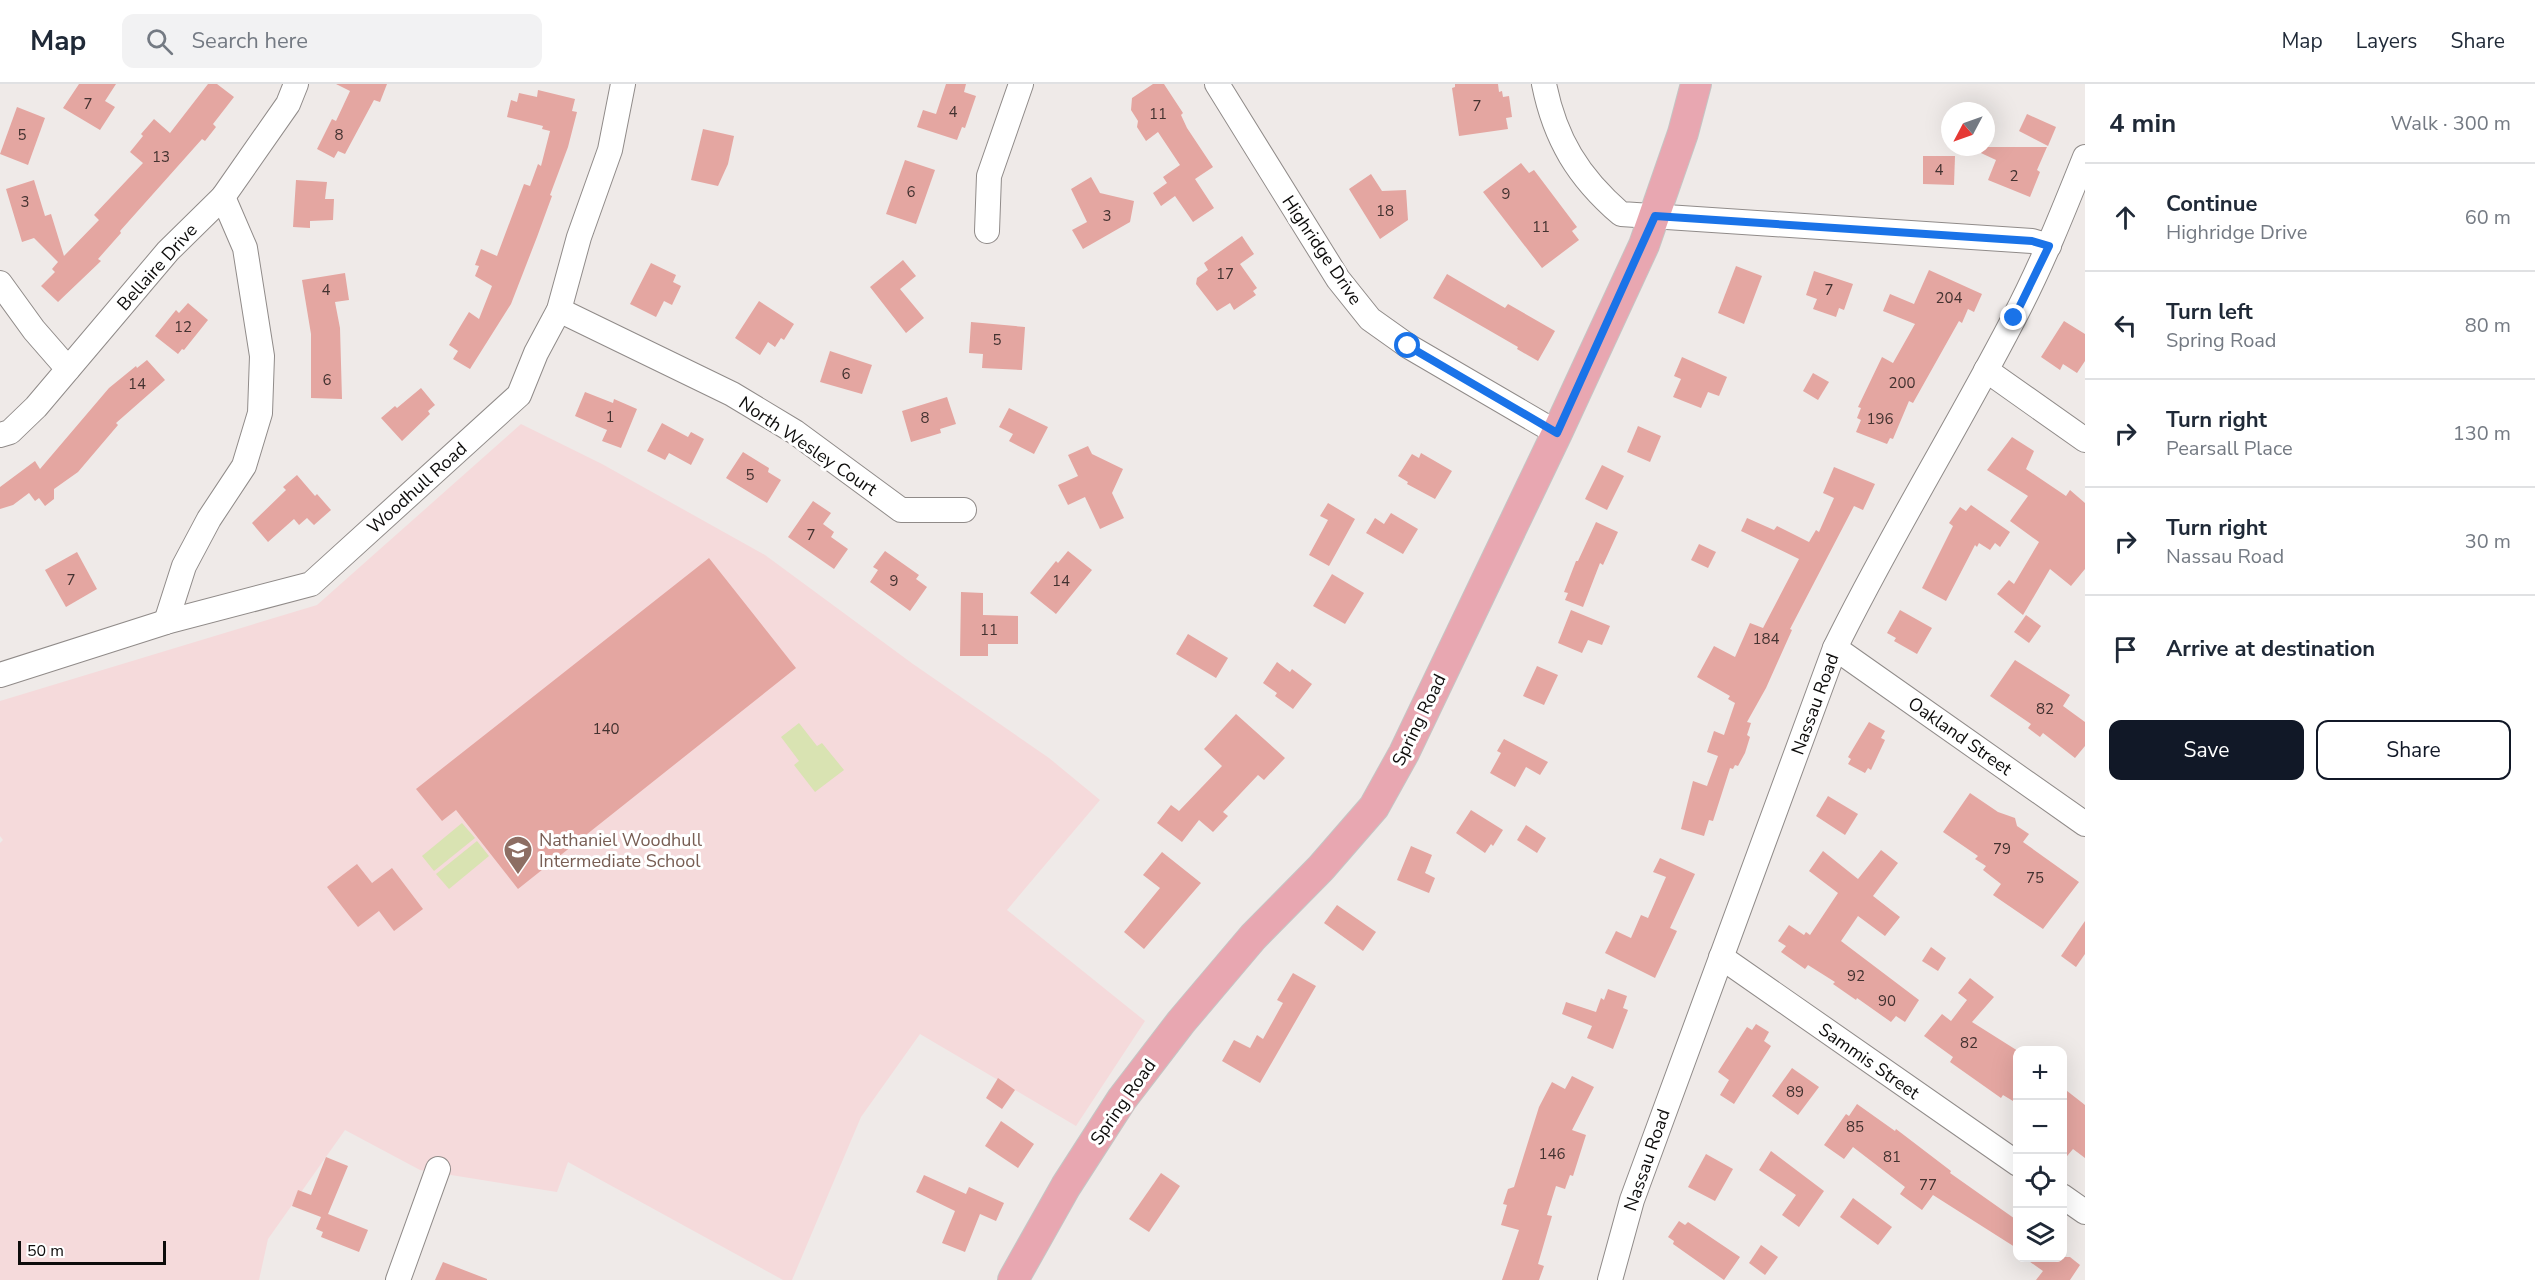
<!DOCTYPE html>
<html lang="en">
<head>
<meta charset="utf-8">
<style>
	body { margin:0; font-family:"Nunito Sans",sans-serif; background:#f2f2f3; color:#1f2937 }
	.controls { position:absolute; right:18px; bottom:18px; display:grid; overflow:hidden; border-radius:12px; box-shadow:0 6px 24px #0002 }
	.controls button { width:54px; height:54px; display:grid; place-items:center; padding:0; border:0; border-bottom:2px solid #e0e1e3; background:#fff; color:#1f2937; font:30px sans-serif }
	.compass { position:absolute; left:1941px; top:18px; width:54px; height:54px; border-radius:50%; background:#fff; box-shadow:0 6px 24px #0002; rotate:229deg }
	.scale { position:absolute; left:18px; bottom:15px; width:148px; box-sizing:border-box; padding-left:6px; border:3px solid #0d0c0b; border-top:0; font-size:16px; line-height:21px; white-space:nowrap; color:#0d0c0b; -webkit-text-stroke:4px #fff; paint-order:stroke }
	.stop { position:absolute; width:18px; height:18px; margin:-14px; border:4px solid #1a73e8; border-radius:50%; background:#fff }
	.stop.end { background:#1a73e8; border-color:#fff; box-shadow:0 2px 6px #0008 }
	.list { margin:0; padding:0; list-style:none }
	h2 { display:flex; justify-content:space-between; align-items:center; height:78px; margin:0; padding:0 24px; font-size:26px }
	h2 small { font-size:20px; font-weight:400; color:#747a83 }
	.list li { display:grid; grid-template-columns:39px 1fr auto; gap:18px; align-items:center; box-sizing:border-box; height:108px; padding:0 24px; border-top:2px solid #e0e1e3 }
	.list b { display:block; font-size:22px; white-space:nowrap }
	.list p { margin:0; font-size:20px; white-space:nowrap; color:#747a83 }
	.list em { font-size:20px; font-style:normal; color:#747a83 }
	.actions { display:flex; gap:12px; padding:18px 24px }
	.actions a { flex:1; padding:14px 0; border:2px solid #111827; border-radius:12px; text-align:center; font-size:21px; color:#111827 }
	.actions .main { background:#111827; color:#fff }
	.icon { flex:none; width:33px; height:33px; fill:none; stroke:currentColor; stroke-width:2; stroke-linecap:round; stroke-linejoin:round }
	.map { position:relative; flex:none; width:2085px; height:1196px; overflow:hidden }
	header { display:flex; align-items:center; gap:36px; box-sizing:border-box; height:84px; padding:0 30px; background:#fff; border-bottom:2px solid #e0e1e3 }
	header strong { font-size:28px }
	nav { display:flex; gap:33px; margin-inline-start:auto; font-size:21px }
	.search { width:420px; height:54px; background:#f2f2f3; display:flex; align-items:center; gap:15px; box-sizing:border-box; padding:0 21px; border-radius:12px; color:#747a83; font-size:22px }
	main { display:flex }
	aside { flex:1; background:#fff }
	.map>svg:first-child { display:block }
	.education { fill:#f5dadb }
	.green { fill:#d9e3b2 }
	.building { fill:#e4a6a1 }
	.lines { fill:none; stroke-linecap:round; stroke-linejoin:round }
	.minor-casing { stroke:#908b89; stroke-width:26 }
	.major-casing { stroke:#c5c5c4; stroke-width:32 }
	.minor { stroke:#fff; stroke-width:24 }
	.major { stroke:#e8a7b1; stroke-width:30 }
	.route { stroke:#1a73e8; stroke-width:8 }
	.labels { text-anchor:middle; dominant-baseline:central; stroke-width:6; stroke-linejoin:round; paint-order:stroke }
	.number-label { font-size:15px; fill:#433230 }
	.street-label { font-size:18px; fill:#0d0c0b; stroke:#fff }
	.education-label { font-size:18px; fill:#785e54; stroke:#fff; text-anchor:start }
</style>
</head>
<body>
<header>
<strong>Map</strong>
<div class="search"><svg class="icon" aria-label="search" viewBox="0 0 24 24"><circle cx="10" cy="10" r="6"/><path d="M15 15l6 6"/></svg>Search here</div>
<nav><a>Map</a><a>Layers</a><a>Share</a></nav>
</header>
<main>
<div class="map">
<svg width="2085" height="1196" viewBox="0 0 2085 1196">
	<rect width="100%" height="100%" fill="#efeae8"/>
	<polygon class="education" points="521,340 602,380 765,471 913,580 1049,674 1100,716 1007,826 1145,937 1076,1042 920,950 861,1033 792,1196 783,1196 568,1078 557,1108 420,1086 345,1046 268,1155 259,1196 0,1196 0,759 3,756 0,752 0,617 317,521"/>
	<g class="green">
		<polygon points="799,639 817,662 822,659 844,686 815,708 794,681 799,677 781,653"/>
		<polygon points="462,739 475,754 434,787 422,772"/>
		<polygon points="477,757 489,772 449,805 436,790"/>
	</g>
	<g class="building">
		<polygon points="79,0 116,0 105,17 115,23 100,46 63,24"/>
		<polygon points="208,0 217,0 234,13 213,40 216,43 205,57 202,55 120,147 121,149 98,175 101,177 58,218 41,202 55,188 52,185 58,178 34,154 22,158 6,105 34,96 45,132 51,130 64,172 99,136 94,131 143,79 130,68 143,52 141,50 154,35 170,49"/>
		<polygon points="336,0 387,0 380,18 374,16 345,70 338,67 334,74 317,65 332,35 336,37 350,7"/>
		<polygon points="946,0 966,0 964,8 976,12 965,44 962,43 957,56 917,43 923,26 936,30"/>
		<polygon points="1153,0 1164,0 1183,29 1181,31 1187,44 1213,83 1195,95 1214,124 1193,138 1175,112 1161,122 1153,109 1167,99 1163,93 1180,81 1158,48 1146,57 1137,43 1138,37 1131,26 1132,14"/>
		<polygon points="1455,0 1498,0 1499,8 1502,7 1503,13 1509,12 1512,33 1506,34 1508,45 1459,52 1452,4 1455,3"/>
		<polygon points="538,6 575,15 572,27 577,28 568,63 550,111 552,112 537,153 511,220 470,285 453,275 458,267 449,261 469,228 479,235 492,202 475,192 479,182 475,181 481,165 497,172 524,100 530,102 538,80 541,82 550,47 542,45 543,42 507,33 511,16 517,18 519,9 537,13"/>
		<polygon points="17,23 45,34 28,81 0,70"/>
		<polygon points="2027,30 2056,43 2048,62 2019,47"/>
		<polygon points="703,45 734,52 728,80 718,102 691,96"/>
		<polygon points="1968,63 2047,63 2037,86 2040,88 2030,113 1988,96 1996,76"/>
		<polygon points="1923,72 1955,72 1954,101 1923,100"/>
		<polygon points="905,76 935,86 916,140 886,130"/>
		<polygon points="1521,79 1529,89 1534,86 1577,143 1572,147 1579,156 1542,184 1483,108"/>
		<polygon points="1371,90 1382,107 1406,106 1408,136 1380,155 1349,105"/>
		<polygon points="1091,93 1100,109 1134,117 1130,138 1083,165 1072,146 1087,138 1071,105"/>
		<polygon points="296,96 327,98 325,115 334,115 333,136 310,137 310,144 293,143"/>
		<polygon points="1242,152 1254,170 1240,180 1257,204 1253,207 1256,211 1234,226 1230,219 1217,227 1196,200 1197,194 1208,186 1204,179"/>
		<polygon points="903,176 916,192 900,205 924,234 906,249 870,203"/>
		<polygon points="651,179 676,191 673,198 681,202 672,221 664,217 656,233 630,220"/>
		<polygon points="1736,182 1762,192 1744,240 1718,229"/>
		<polygon points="1929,186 1982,210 1974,228 1968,225 1962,239 1959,237 1913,319 1909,317 1893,355 1890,354 1887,360 1856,348 1861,336 1857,334 1861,324 1858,323 1882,273 1893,279 1915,240 1883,227 1890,210 1914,220"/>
		<polygon points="1814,187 1853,200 1844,226 1839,224 1836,233 1813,225 1817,215 1806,211"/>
		<polygon points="345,189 349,216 335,218 340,244 342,315 311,314 311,250 302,196"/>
		<polygon points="1447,190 1505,224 1508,220 1555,247 1538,277 1517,265 1518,263 1433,214"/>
		<polygon points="759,217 794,240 784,256 781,254 775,263 768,258 760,271 735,254"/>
		<polygon points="188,219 208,236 184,266 182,265 178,270 155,252 176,226 179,229"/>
		<polygon points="2064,237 2085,250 2085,277 2077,289 2063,280 2060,286 2041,273"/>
		<polygon points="971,238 1025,243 1022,286 982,284 983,270 969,269"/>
		<polygon points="830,267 872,281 862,310 820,298"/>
		<polygon points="1682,273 1727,293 1719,312 1708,308 1701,324 1673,313 1681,295 1674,292"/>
		<polygon points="147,276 165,296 116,339 118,341 78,388 54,405 54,415 45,422 39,414 35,417 29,409 13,421 0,425 0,403 35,377 40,385 109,304 136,282 137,284"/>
		<polygon points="1813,289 1829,298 1818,316 1803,307"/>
		<polygon points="421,304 435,321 428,327 430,330 402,357 381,334 395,322 397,324"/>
		<polygon points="585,308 613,319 614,315 637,325 621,364 602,357 607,346 575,332"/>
		<polygon points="947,313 956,340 940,345 941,349 911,358 902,327"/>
		<polygon points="1009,324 1048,343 1034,370 1009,357 1013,350 999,343"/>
		<polygon points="662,339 688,353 691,348 704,355 691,381 669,369 665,376 647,367"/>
		<polygon points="1638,342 1661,352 1650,378 1627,368"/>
		<polygon points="2012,353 2034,367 2026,385 2066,412 2070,406 2085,419 2085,485 2071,502 2050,485 2023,531 1997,510 2009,496 2014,500 2039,458 2010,437 2028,412 1987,386"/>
		<polygon points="1088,362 1092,370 1123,385 1112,409 1124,434 1100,445 1085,413 1068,421 1058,401 1078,392 1068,371"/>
		<polygon points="743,368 769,384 768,388 781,396 767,419 726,394"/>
		<polygon points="1421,369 1452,387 1435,415 1407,400 1408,398 1398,392 1412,370 1419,374"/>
		<polygon points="1602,381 1624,392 1607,426 1585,415"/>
		<polygon points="1834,383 1875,400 1863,426 1854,422 1790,545 1792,546 1766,604 1747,638 1751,639 1747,651 1750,653 1745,669 1738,682 1735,681 1733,685 1730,684 1713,737 1709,736 1704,752 1681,745 1693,697 1707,702 1718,672 1707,668 1714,647 1724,651 1735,619 1728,615 1730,612 1697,593 1714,562 1735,573 1750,539 1763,544 1799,475 1741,447 1747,434 1774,446 1777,442 1809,458 1816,446 1819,448 1834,414 1823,409"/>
		<polygon points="297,391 315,412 317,410 331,426 314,441 307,434 299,441 294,435 268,458 252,439 286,406 283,403"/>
		<polygon points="813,417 831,429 823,440 834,448 831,453 848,465 834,485 788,453"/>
		<polygon points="1328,419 1355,435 1329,482 1309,471 1328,436 1320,432"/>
		<polygon points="1971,421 2010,448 2000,463 1995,459 1990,466 1979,459 1977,463 1975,461 1946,517 1922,504 1953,442 1949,439 1960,423 1966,427"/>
		<polygon points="1391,429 1418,445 1403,470 1366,449 1375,434 1384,440"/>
		<polygon points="1596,438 1618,448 1603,481 1600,479 1583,523 1565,516 1568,509 1564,508 1576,477 1578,477"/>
		<polygon points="1699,460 1716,468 1708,484 1691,476"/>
		<polygon points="885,467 919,491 916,495 927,503 910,527 870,498 878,486 873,483"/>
		<polygon points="1068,467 1092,486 1056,530 1030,509 1056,477 1058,479"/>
		<polygon points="77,468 97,505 66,523 45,486"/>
		<polygon points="709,474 796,584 518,805 456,726 442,737 416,705"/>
		<polygon points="1332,490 1364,509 1345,540 1313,522"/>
		<polygon points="961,508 983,509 983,531 1018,532 1018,560 988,560 988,572 960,572"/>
		<polygon points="1571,526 1610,542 1602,561 1588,556 1582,569 1558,559"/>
		<polygon points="1900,526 1932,544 1917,570 1894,557 1896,554 1887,549"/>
		<polygon points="2026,531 2041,542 2029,559 2014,548"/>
		<polygon points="1188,550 1228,574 1216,594 1176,570"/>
		<polygon points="2015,576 2070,611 2063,622 2085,638 2085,662 2075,674 2043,649 2040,653 2028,644 2031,640 1990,612"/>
		<polygon points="1277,578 1290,588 1292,585 1312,600 1293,625 1275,612 1277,609 1263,599"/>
		<polygon points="1537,582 1558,591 1544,621 1523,612"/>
		<polygon points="1236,630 1285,674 1264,696 1258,691 1223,728 1228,732 1213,748 1199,736 1182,758 1157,739 1171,721 1179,727 1222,682 1204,665"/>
		<polygon points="1869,638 1885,647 1881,654 1885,656 1871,686 1868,684 1865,689 1848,680 1851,675 1848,673"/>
		<polygon points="1504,655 1548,678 1540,691 1526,683 1515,703 1490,689 1501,669 1497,667"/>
		<polygon points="1970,709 1998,728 2015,734 2017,742 2029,750 2023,758 2079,798 2043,845 1993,811 2001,800 1983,786 1986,782 1975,775 1978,772 1943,748"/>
		<polygon points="1828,712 1858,730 1845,751 1816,732"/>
		<polygon points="1471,726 1503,746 1493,762 1491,760 1485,769 1456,749"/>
		<polygon points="1526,741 1546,754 1537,769 1517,756"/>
		<polygon points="1411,762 1432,771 1425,789 1435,794 1429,809 1397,796"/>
		<polygon points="1881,766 1898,779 1873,812 1900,833 1885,852 1858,832 1841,857 1919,916 1905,938 1896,932 1891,938 1857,914 1856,916 1833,900 1835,898 1808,881 1805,885 1781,868 1786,862 1778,857 1789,841 1804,851 1806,848 1810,851 1838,809 1809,787 1823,767 1858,795"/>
		<polygon points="1162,768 1201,799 1144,865 1124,848 1160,804 1143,791"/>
		<polygon points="1660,774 1695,790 1670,844 1677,847 1655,894 1605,869 1616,847 1631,854 1641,831 1648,834 1666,793 1653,788"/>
		<polygon points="357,780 372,799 392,784 423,825 394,847 379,827 358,843 327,803"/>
		<polygon points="1337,821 1376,848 1363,867 1324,839"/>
		<polygon points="2085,837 2085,870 2076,883 2061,872"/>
		<polygon points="1931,863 1946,874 1938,887 1922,877"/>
		<polygon points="1293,889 1316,902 1260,999 1222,977 1234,956 1250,964 1257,951 1263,955 1283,919 1277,916"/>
		<polygon points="1970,894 1994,913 1972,938 2018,967 2018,1020 2003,1011 2001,1014 1950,978 1953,973 1924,952 1942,930 1951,937 1967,916 1958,909"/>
		<polygon points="1608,905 1627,912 1623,924 1628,926 1613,965 1587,954 1592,942 1562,930 1566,918 1596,928 1601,914 1604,916"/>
		<polygon points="1756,940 1769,948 1764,957 1771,962 1734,1020 1720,1011 1729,996 1718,988 1747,943 1752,946"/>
		<polygon points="1792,984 1819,1003 1798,1031 1772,1012"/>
		<polygon points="1572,992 1594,1003 1572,1046 1586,1051 1573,1092 1570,1091 1565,1105 1556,1102 1547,1131 1552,1132 1538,1180 1544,1182 1539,1196 1502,1196 1519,1146 1501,1141 1507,1121 1503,1120 1508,1105 1514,1103 1539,1023 1552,998 1565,1005"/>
		<polygon points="998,994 1015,1006 1002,1025 986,1014"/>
		<polygon points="2062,1003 2085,1021 2085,1074 2073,1065 2062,1078"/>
		<polygon points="1857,1020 1895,1047 1896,1045 1951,1087 1950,1089 2018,1137 2018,1165 1933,1111 1922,1126 1900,1110 1905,1103 1853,1063 1844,1075 1824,1061 1846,1030 1849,1032"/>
		<polygon points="1001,1037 1034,1060 1018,1084 985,1062"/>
		<polygon points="1771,1067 1824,1107 1799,1143 1782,1131 1796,1111 1759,1086"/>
		<polygon points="1706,1070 1733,1085 1715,1117 1688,1103"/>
		<polygon points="326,1073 348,1082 328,1130 368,1146 359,1168 321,1153 323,1148 316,1145 321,1133 292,1122 298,1106 311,1111"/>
		<polygon points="1161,1089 1180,1102 1149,1148 1129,1135"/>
		<polygon points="924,1091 966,1110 969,1103 1004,1119 996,1137 980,1130 965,1168 942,1159 955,1127 916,1108"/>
		<polygon points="1853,1114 1892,1143 1878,1161 1840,1133"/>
		<polygon points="1679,1137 1685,1141 1688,1138 1740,1173 1724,1196 1673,1160 1674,1157 1668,1153"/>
		<polygon points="1761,1161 1778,1173 1765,1191 1749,1179"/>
		<polygon points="2023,1173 2070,1173 2080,1181 2070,1196 2036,1196 2043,1187"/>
		<polygon points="443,1178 487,1195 487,1196 435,1196"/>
	</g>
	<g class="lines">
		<g class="minor-casing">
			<g id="minor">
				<polyline points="1217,0 1338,195 1370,235 1408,262 1557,349"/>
				<path d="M1544,0C1555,55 1578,93 1621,130L2032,157L2049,162"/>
				<polyline points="987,147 989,92 1021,0"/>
				<polyline points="0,199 34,246 68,285"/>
				<polyline points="559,226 732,310 795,348 901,426 964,426"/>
				<polyline points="1986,286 2085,356"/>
				<polyline points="0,351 10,348 36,323 168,167 223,113 288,20 296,0"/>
				<polyline points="166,538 184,482 209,435 244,382 260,329 262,272 245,164 223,113"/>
				<polyline points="1835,564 2085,740"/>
				<polyline points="0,591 166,538 311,500 519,311 536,269 559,226 579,153 610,66 623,0"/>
				<polyline points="1721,873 2018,1080"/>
				<polyline points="2062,1112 2085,1128"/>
				<polyline points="398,1196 438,1085"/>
				<path d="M1610,1196L1632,1116L1835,564C1890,452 1956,346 2013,236C2041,183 2063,128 2085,73"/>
			</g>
		</g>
		<g class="major-casing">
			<polyline id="major" points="1013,1196 1066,1102 1122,1015 1181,938 1253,853 1321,784 1374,723 1404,669 1557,349 1644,161 1683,49 1696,0"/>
		</g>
		<use href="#minor" class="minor"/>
		<use href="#major" class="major"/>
	</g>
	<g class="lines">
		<polyline class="route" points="1408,262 1557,349 1655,132 2032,157 2049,162 2014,234"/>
	</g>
	<defs>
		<g id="school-pin" transform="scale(1.5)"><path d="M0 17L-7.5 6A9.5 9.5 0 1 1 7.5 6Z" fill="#8d6e63" stroke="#fff"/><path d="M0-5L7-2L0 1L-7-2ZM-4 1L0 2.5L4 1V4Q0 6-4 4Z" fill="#fff"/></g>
	</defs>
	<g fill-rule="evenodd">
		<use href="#school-pin" x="518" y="766"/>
	</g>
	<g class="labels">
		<g class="number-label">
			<text x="88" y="20">7</text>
			<text x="1477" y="22">7</text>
			<text x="953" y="28">4</text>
			<text x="1158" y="30">11</text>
			<text x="22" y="51">5</text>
			<text x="339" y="51">8</text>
			<text x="161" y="73">13</text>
			<text x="1939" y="86">4</text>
			<text x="2014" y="92">2</text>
			<text x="911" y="108">6</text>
			<text x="1506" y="110">9</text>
			<text x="25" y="118">3</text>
			<text x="1385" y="127">18</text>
			<text x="1107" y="132">3</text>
			<text x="1541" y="143">11</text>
			<text x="1225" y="190">17</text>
			<text x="326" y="206">4</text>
			<text x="1829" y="206">7</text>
			<text x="1949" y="214">204</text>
			<text x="183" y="243">12</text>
			<text x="997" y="256">5</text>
			<text x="846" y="290">6</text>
			<text x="327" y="296">6</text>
			<text x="1902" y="299">200</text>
			<text x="137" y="300">14</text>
			<text x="610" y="333">1</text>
			<text x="925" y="334">8</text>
			<text x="1880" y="335">196</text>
			<text x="750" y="391">5</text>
			<text x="811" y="451">7</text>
			<text x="71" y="496">7</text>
			<text x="894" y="497">9</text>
			<text x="1061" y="497">14</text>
			<text x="989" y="546">11</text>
			<text x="1766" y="555">184</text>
			<text x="2045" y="625">82</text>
			<text x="606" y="645">140</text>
			<text x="2002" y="765">79</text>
			<text x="2035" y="794">75</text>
			<text x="1856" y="892">92</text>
			<text x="1887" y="917">90</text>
			<text x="1969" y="959">82</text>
			<text x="1795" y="1008">89</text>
			<text x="1855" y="1043">85</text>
			<text x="1552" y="1070">146</text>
			<text x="1892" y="1073">81</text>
			<text x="1928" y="1101">77</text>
		</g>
		<g class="street-label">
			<text transform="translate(1322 166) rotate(56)">Highridge Drive</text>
			<text transform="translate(157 183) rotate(-48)">Bellaire Drive</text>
			<text transform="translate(808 362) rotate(34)">North Wesley Court</text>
			<text transform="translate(417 404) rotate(-42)">Woodhull Road</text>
			<text transform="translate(1815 620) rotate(-70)">Nassau Road</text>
			<text transform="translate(1419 636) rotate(-64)">Spring Road</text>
			<text transform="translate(1960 652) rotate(35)">Oakland Street</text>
			<text transform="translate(1869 977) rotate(35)">Sammis Street</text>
			<text transform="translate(1123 1018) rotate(-55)">Spring Road</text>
			<text transform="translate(1647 1076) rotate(-71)">Nassau Road</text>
		</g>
		<g class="education-label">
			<text x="539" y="756">Nathaniel Woodhull<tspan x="539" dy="21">Intermediate School</tspan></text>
		</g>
	</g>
</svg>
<div class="controls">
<button>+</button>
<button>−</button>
<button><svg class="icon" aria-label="locate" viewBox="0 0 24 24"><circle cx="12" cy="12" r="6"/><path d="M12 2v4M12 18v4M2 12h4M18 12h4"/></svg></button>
<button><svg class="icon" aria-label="layers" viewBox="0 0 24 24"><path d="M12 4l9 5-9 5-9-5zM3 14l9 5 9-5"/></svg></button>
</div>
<svg class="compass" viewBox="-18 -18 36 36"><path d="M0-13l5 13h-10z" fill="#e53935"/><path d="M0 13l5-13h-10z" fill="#747a83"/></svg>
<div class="scale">50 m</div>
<div class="stop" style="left:1408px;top:262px"></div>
<div class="stop end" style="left:2014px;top:234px"></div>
</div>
<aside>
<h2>4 min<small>Walk · 300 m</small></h2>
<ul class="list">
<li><svg class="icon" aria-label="ahead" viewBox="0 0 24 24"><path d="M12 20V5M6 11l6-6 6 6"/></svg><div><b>Continue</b><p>Highridge Drive</p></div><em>60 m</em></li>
<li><svg class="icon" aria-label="left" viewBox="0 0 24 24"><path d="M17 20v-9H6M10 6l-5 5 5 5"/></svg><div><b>Turn left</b><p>Spring Road</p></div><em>80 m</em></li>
<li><svg class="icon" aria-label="right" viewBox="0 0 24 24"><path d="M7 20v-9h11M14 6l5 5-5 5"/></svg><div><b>Turn right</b><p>Pearsall Place</p></div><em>130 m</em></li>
<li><svg class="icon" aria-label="right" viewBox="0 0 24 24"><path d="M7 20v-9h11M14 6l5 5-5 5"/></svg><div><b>Turn right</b><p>Nassau Road</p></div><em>30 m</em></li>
<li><svg class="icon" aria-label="arrive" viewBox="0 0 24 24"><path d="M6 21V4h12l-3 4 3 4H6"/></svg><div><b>Arrive at destination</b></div></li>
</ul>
<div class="actions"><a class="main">Save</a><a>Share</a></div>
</aside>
</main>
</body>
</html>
